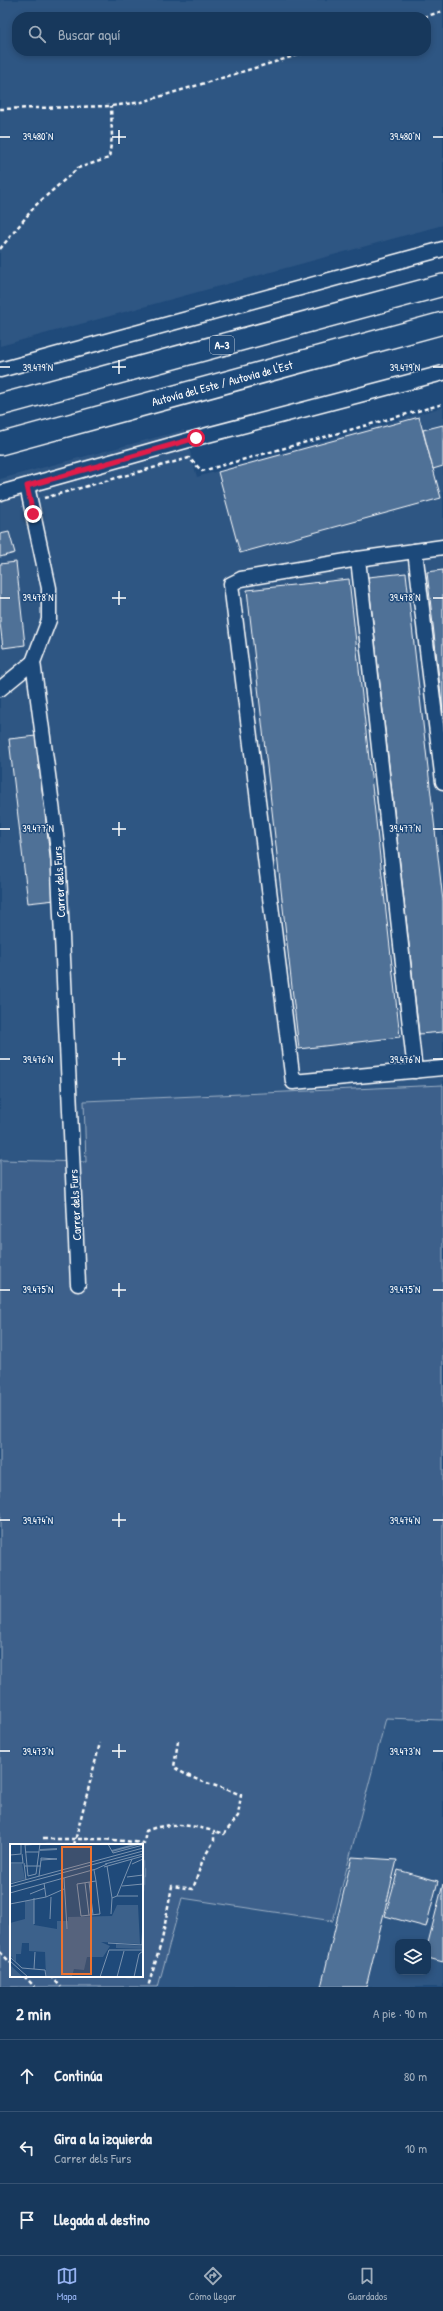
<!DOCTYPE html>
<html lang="es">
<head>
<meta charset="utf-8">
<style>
	body { margin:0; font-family:"Patrick Hand",sans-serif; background:#203f62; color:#f1f3f6 }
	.controls { position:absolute; right:12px; bottom:12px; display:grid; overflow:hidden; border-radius:8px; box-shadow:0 2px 6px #0003 }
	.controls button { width:36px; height:36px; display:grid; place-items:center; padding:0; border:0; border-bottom:1px solid #365272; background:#17385c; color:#f1f3f6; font:20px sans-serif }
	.stop { position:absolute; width:12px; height:12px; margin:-9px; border:3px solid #e11d48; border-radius:50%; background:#fff }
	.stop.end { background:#e11d48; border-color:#fff; box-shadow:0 1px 4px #0008 }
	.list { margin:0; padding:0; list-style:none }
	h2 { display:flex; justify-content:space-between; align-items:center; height:52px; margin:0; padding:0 16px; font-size:17px }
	h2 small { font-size:13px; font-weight:400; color:#9eacbb }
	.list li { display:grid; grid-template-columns:26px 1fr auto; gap:12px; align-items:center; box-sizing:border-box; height:72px; padding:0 16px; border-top:1px solid #365272 }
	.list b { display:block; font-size:15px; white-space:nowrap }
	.list p { margin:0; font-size:13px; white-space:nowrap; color:#9eacbb }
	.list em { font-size:13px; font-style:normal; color:#9eacbb }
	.icon { flex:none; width:22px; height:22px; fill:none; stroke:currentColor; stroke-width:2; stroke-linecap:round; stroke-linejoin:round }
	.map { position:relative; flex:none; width:443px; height:1987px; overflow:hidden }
	.search { position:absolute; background:#17385c; box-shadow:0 2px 6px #0003; left:12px; right:12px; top:12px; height:44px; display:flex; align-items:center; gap:10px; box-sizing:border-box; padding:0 14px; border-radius:16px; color:#9eacbb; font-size:15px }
	.sheet { height:268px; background:#17385c }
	nav { display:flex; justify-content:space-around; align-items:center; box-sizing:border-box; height:56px; border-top:1px solid #365272; background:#17385c; font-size:11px; color:#9eacbb }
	nav a { display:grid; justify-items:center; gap:2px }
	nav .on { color:#95b2f1 }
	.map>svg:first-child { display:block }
	.built { fill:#2e5683; fill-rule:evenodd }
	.green { fill:#3c618b; stroke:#9eb0c5; fill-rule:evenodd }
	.building { fill:#507197; stroke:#fff }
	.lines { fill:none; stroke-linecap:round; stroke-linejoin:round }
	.minor-casing { stroke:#fff; stroke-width:17 }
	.highway-casing { stroke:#fff; stroke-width:24 }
	.path { stroke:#fff; stroke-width:2.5; stroke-dasharray:4 3; stroke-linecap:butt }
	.minor { stroke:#1f4a7a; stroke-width:14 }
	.highway { stroke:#1f4a7a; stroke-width:21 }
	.route { stroke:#e11d48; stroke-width:5 }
	.ticks { fill:none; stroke:#fff; stroke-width:1.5 }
	.labels { text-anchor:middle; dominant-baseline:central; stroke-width:3; stroke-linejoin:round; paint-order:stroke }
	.shield { fill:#1f4a7a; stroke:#bcc9d7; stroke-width:1 }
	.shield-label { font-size:11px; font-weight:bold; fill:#fff }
	.street-label { font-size:12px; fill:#fff; stroke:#1f4a7a }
	.inset-river { fill:none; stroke:#6583a4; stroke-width:2 }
	.inset-road { fill:none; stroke:#7992af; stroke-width:1 }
	.view { fill:#eb7230; fill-opacity:0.15; stroke:#eb7230; stroke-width:2 }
	.inset-edge { fill:none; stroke:#fff; stroke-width:2 }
	.ticks-label { font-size:10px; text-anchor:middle; fill:#fff; stroke:#1f4a7a; stroke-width:3; stroke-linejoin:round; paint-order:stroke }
</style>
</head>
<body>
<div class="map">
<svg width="443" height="1987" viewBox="0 0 443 1987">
	<rect width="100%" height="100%" fill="#1f4a7a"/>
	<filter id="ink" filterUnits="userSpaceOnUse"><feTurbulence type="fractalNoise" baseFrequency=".025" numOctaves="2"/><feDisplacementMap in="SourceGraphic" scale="8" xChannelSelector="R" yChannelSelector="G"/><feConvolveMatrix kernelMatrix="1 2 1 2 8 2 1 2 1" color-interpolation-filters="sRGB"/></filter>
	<g filter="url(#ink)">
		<g class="built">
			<path d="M0,0H443V225L0,346ZM17,17H426V51H17Z"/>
			<polygon points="443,407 443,1085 84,1101 86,1162 0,1160 0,479 184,430 197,477"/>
			<path d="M386,1718L443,1720V1987H158L181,1898L333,1921ZM398,1942H428V1972H398Z"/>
		</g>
		<path class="green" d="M443,1085V1720L386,1718L333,1921L182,1898L158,1987H0V1160L86,1162L84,1101ZM11,1845H142V1976H11Z"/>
		<g class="building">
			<polygon points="419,417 441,498 240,553 218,472"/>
			<polygon points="443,425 443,466 433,469 423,430"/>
			<polygon points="9,532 15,553 0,557 0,534"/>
			<polygon points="16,562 25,645 3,648 0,623 0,564"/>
			<polygon points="443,570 443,713 427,572"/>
			<polygon points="406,573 443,901 443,1032 419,1034 368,577"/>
			<polygon points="349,579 400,1037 299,1049 247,590"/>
			<polygon points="36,736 55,900 28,903 9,739"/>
			<polygon points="352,1857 397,1860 366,1987 321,1987"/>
			<polygon points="398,1870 438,1881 426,1927 385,1916"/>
			<polygon points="443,1884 443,1962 428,1958 428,1943"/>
		</g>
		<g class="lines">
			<g class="minor-casing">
				<g id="minor">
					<polyline points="0,370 443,249"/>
					<polyline points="27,486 49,588 49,620 33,662 58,850 78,1284"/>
					<polyline points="0,493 196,438 443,373"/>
					<polyline points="443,547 358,559 241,579 231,584 293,1082 443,1068"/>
					<polyline points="415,551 443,782"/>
					<polyline points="358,559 415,1071"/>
					<polyline points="0,689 33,662"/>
				</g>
			</g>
			<g class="highway-casing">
				<g id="highway">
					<polyline points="0,405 443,285"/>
					<polyline points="0,444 443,323"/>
				</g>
			</g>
			<g class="path">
				<polyline points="424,17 443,11"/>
				<polyline points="0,109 111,106 142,102 311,51"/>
				<polyline points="0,249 36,205 78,168 109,158 112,137 111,106"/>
				<polyline points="44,498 189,458 202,471 443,404"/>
				<path d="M178,1741L174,1767C194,1782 218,1785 241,1795L238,1816L224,1834L214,1831"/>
				<path d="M43,1839H103L144,1843L146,1831C170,1821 189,1825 214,1831V1841L203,1859L193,1889L172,1886L162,1940L148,1987"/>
				<polyline points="74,1845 100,1743"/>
				<polyline points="0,1952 11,1963"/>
				<polyline points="24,1976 35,1987"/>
				<polyline points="51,1976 61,1987"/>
			</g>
			<use href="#minor" class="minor"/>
			<use href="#highway" class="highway"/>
		</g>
	</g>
	<g class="lines" filter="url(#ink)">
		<polyline class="route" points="33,514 27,486 196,438"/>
	</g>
	<path class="ticks" d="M119,130V144M0,137H10M112,137H126M433,137H443M119,360V374M0,367H10M112,367H126M433,367H443M119,591V605M0,598H10M112,598H126M433,598H443M119,822V836M0,829H10M112,829H126M433,829H443M119,1052V1066M0,1059H10M112,1059H126M433,1059H443M119,1283V1297M0,1290H10M112,1290H126M433,1290H443M119,1513V1527M0,1520H10M112,1520H126M433,1520H443M119,1744V1758M0,1751H10M112,1751H126M433,1751H443"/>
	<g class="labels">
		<rect class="shield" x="210" y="336" width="24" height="18" rx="3"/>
		<g class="shield-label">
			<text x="222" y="345">A-3</text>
		</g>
		<g class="street-label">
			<text transform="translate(222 383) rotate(-15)">Autovía del Este / Autovia de l'Est</text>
			<text transform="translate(59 882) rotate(-93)">Carrer dels Furs</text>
			<text transform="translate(75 1205) rotate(-93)">Carrer dels Furs</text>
		</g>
	</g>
	<g transform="translate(10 1844)">
		<rect width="133" height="133" fill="#1f4a7a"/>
		<path d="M0,20H12L15,35L0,39ZM24,56V81L47,85V77H58V73L102,72L107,61H128L130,100L91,98L100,102L93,113H77L74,126L64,125L62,132L66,133H36L35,108L19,107V99H12L11,110H6V118L0,111V79L15,75V57ZM106,100L133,102V105L106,104ZM0,121L13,133H0Z" fill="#3c618b"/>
		<path class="inset-river" d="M30,6L47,5M102,7L128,0"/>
		<path class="inset-road" d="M30,0L26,30L18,32L15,1ZM98,0L103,9L133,1M15,8H29M0,11L11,10V0M31,16V14L47,15M0,19H13L12,10M14,19L16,36M95,20L133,10M122,20L133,15M15,22H31M97,22L102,54L101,70M94,23L133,12M86,25L97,20M84,26L86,37L90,70L71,72L67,40L86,37M29,32L31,16L47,15M117,33L133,31M54,34L57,85M79,38L83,71M34,39L36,53M75,39L79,71M0,40L133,4M112,42L133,40M0,43L133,7M0,49L86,25M20,50L35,44M107,52H128M102,54L107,52L122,15M0,60L36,53L54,45M40,75L41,53M24,80V54M98,99L133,101M132,101L133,74M0,113L12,124L35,126L36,133M0,117L18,133M24,125L25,108M90,133L99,106H133M107,133L114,107M124,133L129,110L133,107"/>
		<path class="view" d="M52,3H81V130H52Z"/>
		<rect width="133" height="133" class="inset-edge"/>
	</g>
	<g class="ticks-label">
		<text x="38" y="140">39.480°N</text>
		<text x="405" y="140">39.480°N</text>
		<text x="38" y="371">39.479°N</text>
		<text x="405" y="371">39.479°N</text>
		<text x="38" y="601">39.478°N</text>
		<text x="405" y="601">39.478°N</text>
		<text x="38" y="832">39.477°N</text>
		<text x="405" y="832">39.477°N</text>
		<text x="38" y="1063">39.476°N</text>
		<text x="405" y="1063">39.476°N</text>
		<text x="38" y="1293">39.475°N</text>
		<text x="405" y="1293">39.475°N</text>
		<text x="38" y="1524">39.474°N</text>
		<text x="405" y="1524">39.474°N</text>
		<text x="38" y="1755">39.473°N</text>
		<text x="405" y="1755">39.473°N</text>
	</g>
</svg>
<div class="controls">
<button><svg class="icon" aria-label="layers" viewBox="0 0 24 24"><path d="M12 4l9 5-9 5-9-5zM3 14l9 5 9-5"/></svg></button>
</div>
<div class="stop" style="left:196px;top:438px"></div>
<div class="stop end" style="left:33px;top:514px"></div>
<div class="search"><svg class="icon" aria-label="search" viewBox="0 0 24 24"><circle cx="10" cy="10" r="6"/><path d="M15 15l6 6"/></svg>Buscar aquí</div>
</div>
<section class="sheet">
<h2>2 min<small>A pie · 90 m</small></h2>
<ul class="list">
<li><svg class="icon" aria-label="ahead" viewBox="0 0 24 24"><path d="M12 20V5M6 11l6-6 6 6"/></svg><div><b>Continúa</b></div><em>80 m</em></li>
<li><svg class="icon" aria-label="left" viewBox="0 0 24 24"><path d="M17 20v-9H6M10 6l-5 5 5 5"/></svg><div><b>Gira a la izquierda</b><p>Carrer dels Furs</p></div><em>10 m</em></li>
<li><svg class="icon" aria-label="arrive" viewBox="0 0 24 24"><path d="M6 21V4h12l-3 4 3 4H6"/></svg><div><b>Llegada al destino</b></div></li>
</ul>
</section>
<nav>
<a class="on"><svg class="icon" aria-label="map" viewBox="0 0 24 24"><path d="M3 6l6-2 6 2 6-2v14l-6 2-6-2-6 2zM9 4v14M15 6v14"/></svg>Mapa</a>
<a><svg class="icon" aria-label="directions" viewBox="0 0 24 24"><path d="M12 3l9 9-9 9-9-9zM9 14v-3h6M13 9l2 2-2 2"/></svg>Cómo llegar</a>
<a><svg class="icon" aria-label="saved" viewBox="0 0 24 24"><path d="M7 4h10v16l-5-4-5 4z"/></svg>Guardados</a>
</nav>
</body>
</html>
